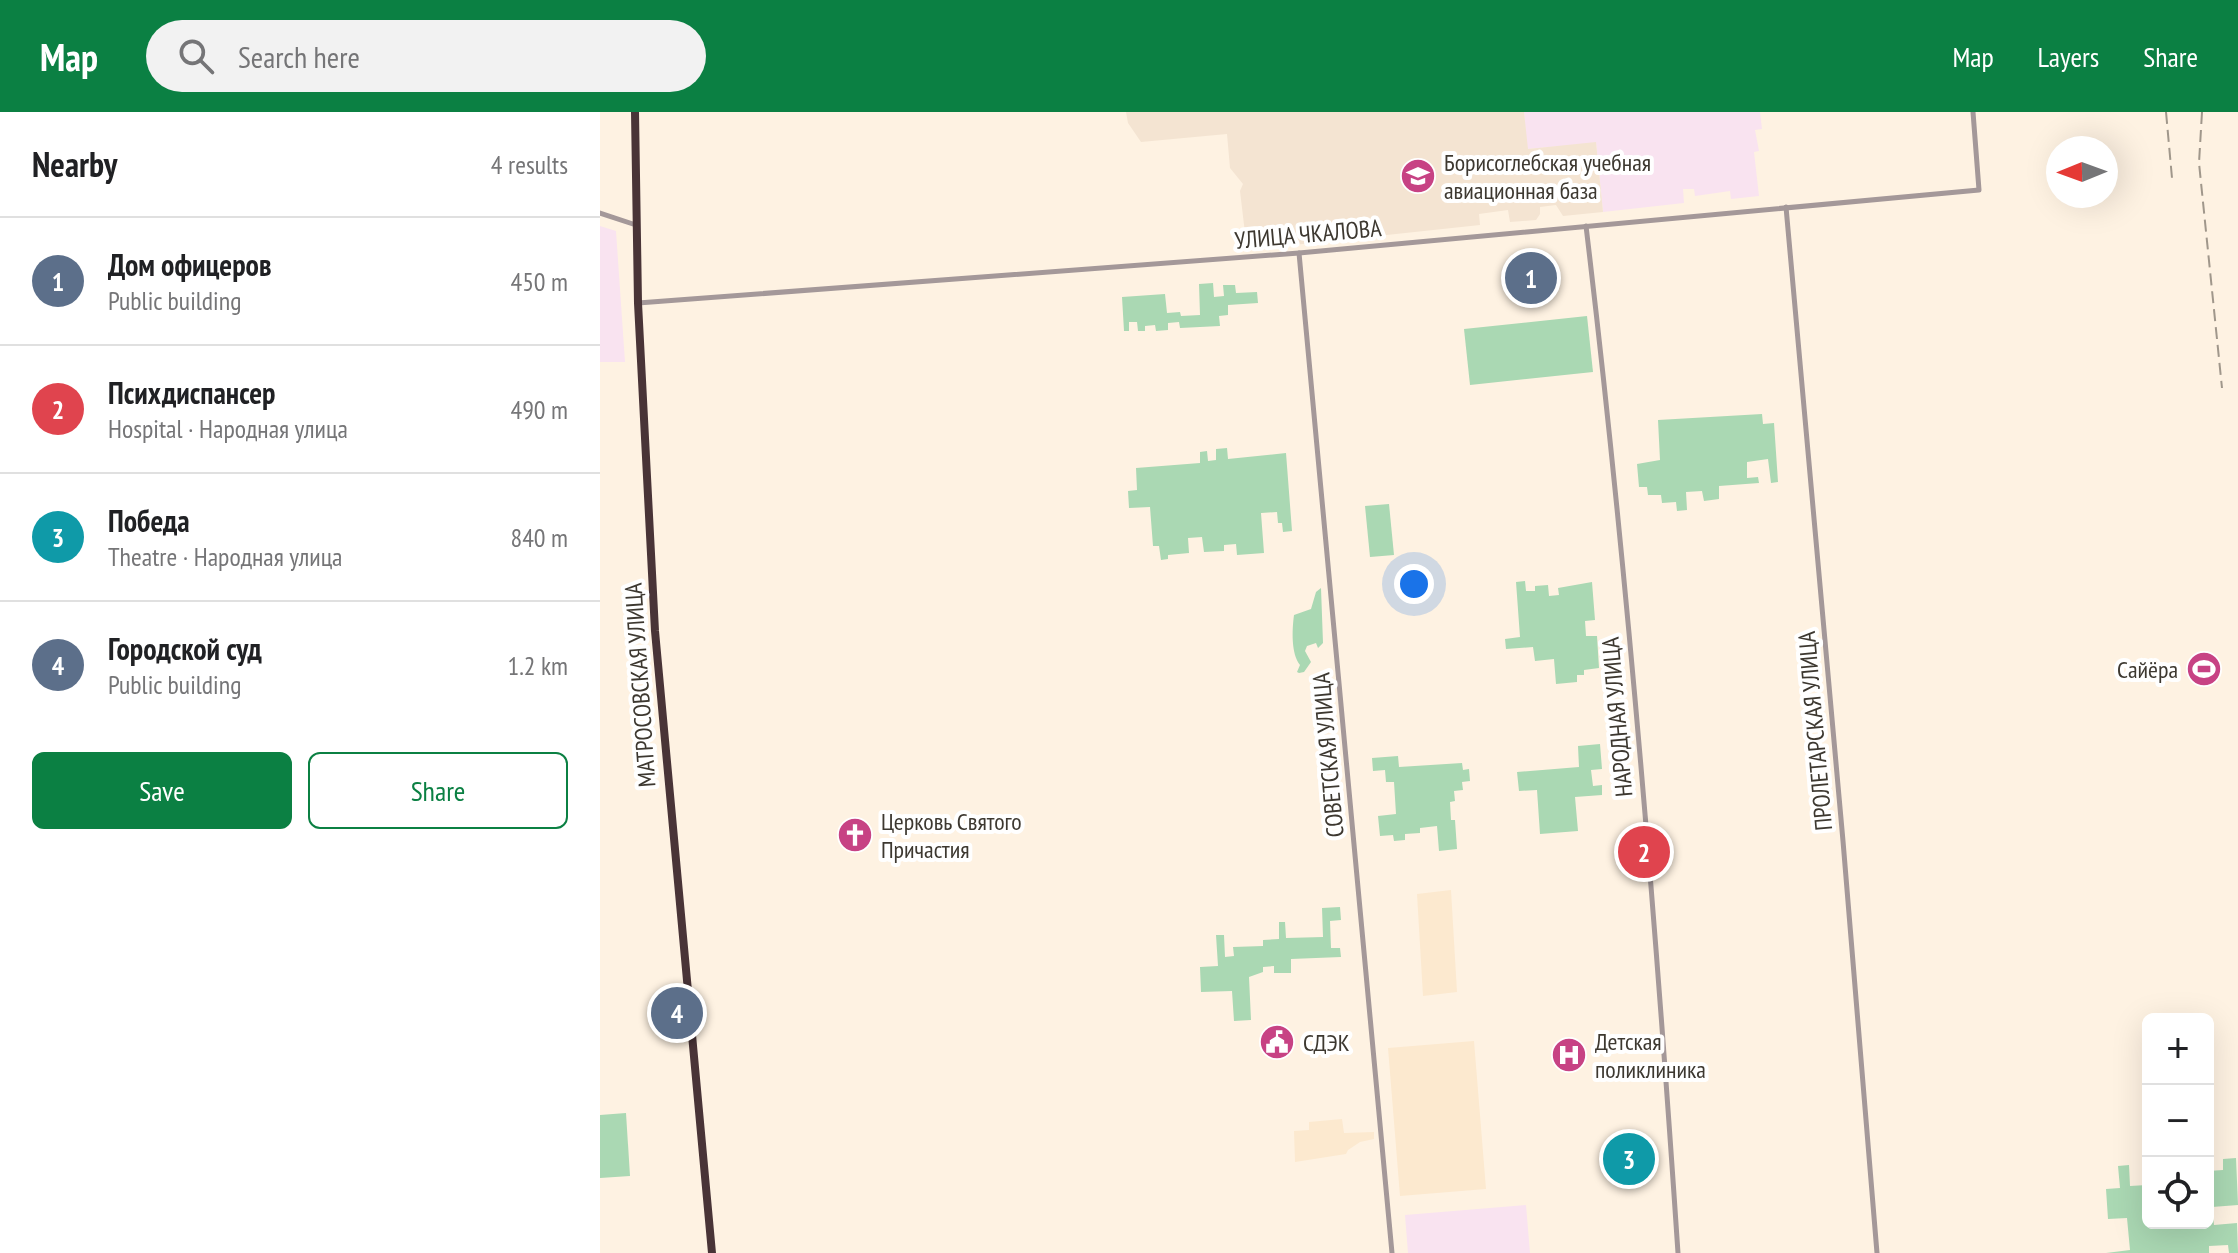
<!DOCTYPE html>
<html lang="en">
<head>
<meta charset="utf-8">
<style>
	body { margin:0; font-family:"PT Sans Narrow",sans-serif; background:#f2f2f2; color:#202124 }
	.controls { position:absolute; right:24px; bottom:24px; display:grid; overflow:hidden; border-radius:12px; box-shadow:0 8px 32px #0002 }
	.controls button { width:72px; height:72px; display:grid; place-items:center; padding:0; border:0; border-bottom:2px solid #e0e0e0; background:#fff; color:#202124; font:40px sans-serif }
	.compass { position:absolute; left:1446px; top:24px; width:72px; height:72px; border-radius:50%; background:#fff; box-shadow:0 8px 32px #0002; rotate:269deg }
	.you { position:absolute; left:814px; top:472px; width:28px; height:28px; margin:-20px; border:6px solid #fff; border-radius:50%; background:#1a73e8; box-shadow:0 0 0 12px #1a73e833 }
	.badge { display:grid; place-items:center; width:52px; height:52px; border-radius:50%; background:#0b8043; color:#fff; font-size:26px; font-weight:700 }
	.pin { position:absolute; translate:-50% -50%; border:4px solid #fff; box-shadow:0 2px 8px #0006 }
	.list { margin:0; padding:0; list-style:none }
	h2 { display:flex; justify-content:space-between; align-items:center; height:104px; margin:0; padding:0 32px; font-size:34px }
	h2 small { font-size:26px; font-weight:400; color:#757577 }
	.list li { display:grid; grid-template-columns:52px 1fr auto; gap:24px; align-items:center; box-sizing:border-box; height:128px; padding:0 32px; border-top:2px solid #e0e0e0 }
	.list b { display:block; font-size:30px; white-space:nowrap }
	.list p { margin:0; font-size:26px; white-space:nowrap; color:#757577 }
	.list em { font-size:26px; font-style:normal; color:#757577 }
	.actions { display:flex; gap:16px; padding:24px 32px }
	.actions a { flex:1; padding:18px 0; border:2px solid #0b8043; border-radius:12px; text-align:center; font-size:28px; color:#0b8043 }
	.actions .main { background:#0b8043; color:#fff }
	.icon { flex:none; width:44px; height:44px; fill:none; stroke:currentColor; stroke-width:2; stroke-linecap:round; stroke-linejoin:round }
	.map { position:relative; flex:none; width:1638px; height:1141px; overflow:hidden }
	header { display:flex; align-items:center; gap:48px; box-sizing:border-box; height:112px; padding:0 40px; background:#0b8043; color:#fff }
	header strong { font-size:38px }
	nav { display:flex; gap:44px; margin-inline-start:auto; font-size:28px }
	.search { width:560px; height:72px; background:#f2f2f2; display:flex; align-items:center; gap:20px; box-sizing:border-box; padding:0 28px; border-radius:44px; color:#757577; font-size:30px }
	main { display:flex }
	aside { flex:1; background:#fff }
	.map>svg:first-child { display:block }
	.built { fill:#fce9cf }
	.industrial { fill:#f9e3f0 }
	.education { fill:#f4e4d2 }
	.green { fill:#aad8b3 }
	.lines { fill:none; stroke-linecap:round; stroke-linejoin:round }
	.minor { stroke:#a49899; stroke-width:5 }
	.highway { stroke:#493437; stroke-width:8 }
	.rail { stroke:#a0978b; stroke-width:2; stroke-dasharray:12 6; stroke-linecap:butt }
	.labels { text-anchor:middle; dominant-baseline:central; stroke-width:8; stroke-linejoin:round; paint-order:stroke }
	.poi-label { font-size:24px; fill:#3d3830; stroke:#fff; text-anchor:start }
	.street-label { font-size:24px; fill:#3d3830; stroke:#fff }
</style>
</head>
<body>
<header>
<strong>Map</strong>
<div class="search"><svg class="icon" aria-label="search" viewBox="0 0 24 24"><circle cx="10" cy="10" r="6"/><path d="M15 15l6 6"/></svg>Search here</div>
<nav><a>Map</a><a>Layers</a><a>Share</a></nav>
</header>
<main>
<aside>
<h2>Nearby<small>4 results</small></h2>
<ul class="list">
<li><span class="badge" style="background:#5c6f8a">1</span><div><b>Дом офицеров</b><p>Public building</p></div><em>450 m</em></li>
<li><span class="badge" style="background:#e0444e">2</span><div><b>Психдиспансер</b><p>Hospital · Народная улица</p></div><em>490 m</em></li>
<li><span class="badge" style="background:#0f9aa8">3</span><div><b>Победа</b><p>Theatre · Народная улица</p></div><em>840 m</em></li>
<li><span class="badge" style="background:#5c6f8a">4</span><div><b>Городской суд</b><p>Public building</p></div><em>1.2 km</em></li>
</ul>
<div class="actions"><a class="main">Save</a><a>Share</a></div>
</aside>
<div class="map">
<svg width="1638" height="1141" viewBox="0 0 1638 1141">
	<rect width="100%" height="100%" fill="#fef2e2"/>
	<g class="built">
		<polygon points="851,778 857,880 823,884 817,782"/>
		<polygon points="874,929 886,1077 800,1084 788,936"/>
		<polygon points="742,1007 744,1021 774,1020 774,1027 760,1030 748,1038 746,1042 695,1050 694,1019 709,1018 709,1010"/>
	</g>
	<g class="industrial">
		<polygon points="924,0 1160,0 1162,17 1155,18 1159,39 1154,40 1159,84 1131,87 1130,79 1095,84 1094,77 1083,77 1084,91 1003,100 996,31 927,37"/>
		<polygon points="0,114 16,119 25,250 0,250"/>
		<polygon points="926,1093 930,1141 808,1141 805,1103"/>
	</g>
	<polygon class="education" points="526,0 924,0 928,37 996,30 1003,100 963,104 956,93 940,95 940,102 936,108 910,110 908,98 879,102 880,113 647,138 640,79 643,72 630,56 627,22 541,30 528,11"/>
	<g class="green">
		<polygon points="613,171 614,185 624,184 623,173 635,173 636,181 657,180 658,191 628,193 628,203 619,204 620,214 580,216 579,210 568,211 568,218 556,219 555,213 545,214 545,219 538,219 537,210 529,210 529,219 524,219 522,185 565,182 567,201 580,200 581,204 600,203 599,172"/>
		<polygon points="987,204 993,260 870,273 864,217"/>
		<polygon points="1162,302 1163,312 1174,311 1178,370 1171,371 1168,347 1147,350 1147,366 1158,365 1159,371 1119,374 1119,387 1104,389 1102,379 1086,380 1087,398 1077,399 1076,390 1062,391 1061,383 1048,383 1047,375 1039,375 1037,352 1060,348 1058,308"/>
		<polygon points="627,336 628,347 686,341 692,419 683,420 682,411 678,411 677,400 661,401 664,441 637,443 636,432 624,433 624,439 604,440 602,425 588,426 589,441 568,443 568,447 561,448 559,434 553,434 550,395 529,396 528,379 537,378 536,356 600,351 600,340 607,339 608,349 616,348 616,337"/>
		<polygon points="789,392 794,443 770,445 765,394"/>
		<polygon points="925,469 926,479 935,479 935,474 948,473 949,484 959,483 958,476 992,470 995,508 985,509 986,524 997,524 999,556 984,558 984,563 977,563 977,570 956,572 954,547 935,549 933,535 906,537 905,527 920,525 916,470"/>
		<path d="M721,476L723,531L718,536L716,531L707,534L705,539L711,550L704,560L699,561L697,560L700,553C691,542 692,518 694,503L711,497L716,480Z"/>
		<polygon points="1000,632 1002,657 991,658 993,674 1002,673 1002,683 975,685 978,719 940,722 937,678 919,679 917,660 979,655 978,634"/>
		<polygon points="798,644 799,655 862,651 863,658 869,657 870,669 862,670 863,678 854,679 855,689 850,690 851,708 855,708 857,737 839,739 837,714 820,716 820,721 805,722 805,728 794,729 793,723 780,724 778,704 796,702 794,670 786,670 785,658 773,659 772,646"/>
		<polygon points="740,795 741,808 730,809 731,836 740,836 741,845 691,847 691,861 674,861 674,854 663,855 663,860 649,865 651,908 634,909 632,879 601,880 600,855 618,854 616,823 624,823 625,845 634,844 633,835 663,834 663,828 679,827 679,810 685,810 686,826 723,825 722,796"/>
		<polygon points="26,1001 30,1064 0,1066 0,1003"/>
		<polygon points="1636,1046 1638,1093 1612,1095 1614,1113 1637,1111 1638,1141 1629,1141 1628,1133 1609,1134 1609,1141 1506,1141 1530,1138 1527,1106 1508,1107 1506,1077 1520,1076 1518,1054 1529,1053 1530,1074 1547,1073 1548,1111 1608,1111 1608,1059 1623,1058 1623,1047"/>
	</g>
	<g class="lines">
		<g class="minor">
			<polyline points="1186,95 1243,729 1277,1141"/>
			<polyline points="0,101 36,113"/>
			<path d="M986,114C1027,455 1055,798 1078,1141"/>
			<polyline points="699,141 792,1141"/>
			<polyline points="38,191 699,141 1379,78 1373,0"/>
		</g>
		<polyline class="highway" points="35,0 38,191 55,519 112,1141"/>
		<g class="rail">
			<polyline points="1566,0 1572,66"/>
			<polyline points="1602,0 1599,51 1622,276"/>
		</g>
	</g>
	<defs>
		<g id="university-disc" transform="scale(1.8)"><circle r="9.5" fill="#c74284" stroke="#fff"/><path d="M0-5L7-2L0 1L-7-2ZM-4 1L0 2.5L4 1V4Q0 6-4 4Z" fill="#fff"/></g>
		<g id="stadium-disc" transform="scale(1.8)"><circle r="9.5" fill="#c74284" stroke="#fff"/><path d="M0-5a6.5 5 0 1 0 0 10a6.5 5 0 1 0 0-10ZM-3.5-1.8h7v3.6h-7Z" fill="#fff"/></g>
		<g id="church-disc" transform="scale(1.8)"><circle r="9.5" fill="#c74284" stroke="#fff"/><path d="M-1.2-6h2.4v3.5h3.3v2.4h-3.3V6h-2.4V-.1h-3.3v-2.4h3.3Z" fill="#fff"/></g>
		<g id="civic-disc" transform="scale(1.8)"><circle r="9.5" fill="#c74284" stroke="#fff"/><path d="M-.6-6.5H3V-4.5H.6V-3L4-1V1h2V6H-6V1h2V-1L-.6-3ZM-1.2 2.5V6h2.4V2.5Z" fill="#fff"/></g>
		<g id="hospital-disc" transform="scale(1.8)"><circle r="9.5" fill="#c74284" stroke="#fff"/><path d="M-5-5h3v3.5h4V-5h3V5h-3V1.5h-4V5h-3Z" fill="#fff"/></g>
	</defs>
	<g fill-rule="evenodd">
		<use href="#university-disc" x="818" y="64"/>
		<use href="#stadium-disc" x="1604" y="557"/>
		<use href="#church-disc" x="255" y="723"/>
		<use href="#civic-disc" x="677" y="930"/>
		<use href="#hospital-disc" x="969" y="943"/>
	</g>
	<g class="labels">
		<g class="poi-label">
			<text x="844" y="50">Борисоглебская учебная<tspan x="844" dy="28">авиационная база</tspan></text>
			<text x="1578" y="557" text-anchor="end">Сайёра</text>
			<text x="281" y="709">Церковь Святого<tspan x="281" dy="28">Причастия</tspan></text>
			<text x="995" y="929">Детская<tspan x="995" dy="28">поликлиника</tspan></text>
			<text x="703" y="930">СДЭК</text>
		</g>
		<g class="street-label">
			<text transform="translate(708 122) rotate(-5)">УЛИЦА ЧКАЛОВА</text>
			<text transform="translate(40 573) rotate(-94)">МАТРОСОВСКАЯ УЛИЦА</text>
			<text transform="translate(1017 605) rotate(-95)">НАРОДНАЯ УЛИЦА</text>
			<text transform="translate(1215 619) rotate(-95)">ПРОЛЕТАРСКАЯ УЛИЦА</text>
			<text transform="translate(728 643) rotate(-95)">СОВЕТСКАЯ УЛИЦА</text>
		</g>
	</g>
</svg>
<div class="controls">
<button>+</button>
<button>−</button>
<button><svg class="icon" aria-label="locate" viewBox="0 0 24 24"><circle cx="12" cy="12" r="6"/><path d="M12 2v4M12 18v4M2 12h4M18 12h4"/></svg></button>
</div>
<svg class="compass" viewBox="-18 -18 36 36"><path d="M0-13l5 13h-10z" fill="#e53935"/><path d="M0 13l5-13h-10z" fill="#757577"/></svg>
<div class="you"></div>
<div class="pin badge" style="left:931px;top:166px;background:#5c6f8a">1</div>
<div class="pin badge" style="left:1044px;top:740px;background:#e0444e">2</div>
<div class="pin badge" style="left:1029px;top:1047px;background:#0f9aa8">3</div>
<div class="pin badge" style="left:77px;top:901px;background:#5c6f8a">4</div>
</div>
</main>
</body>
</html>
